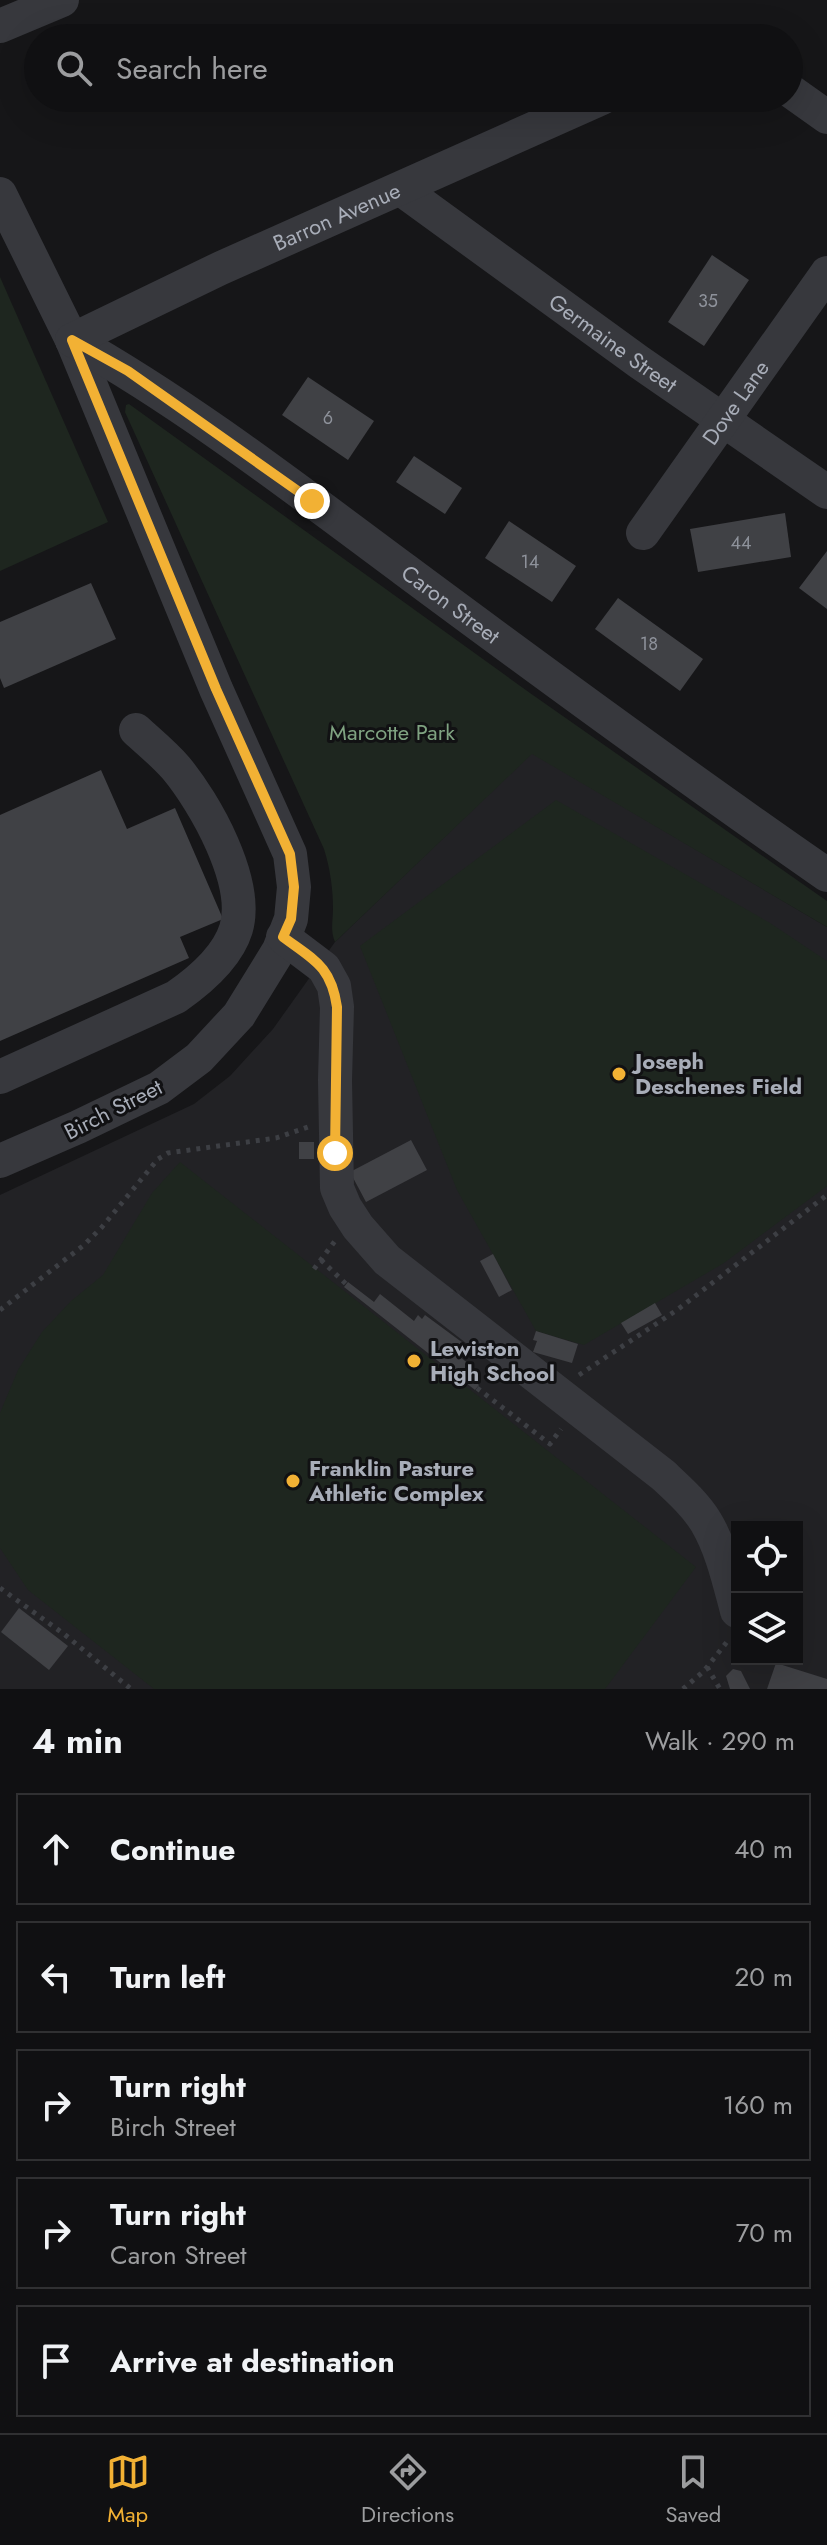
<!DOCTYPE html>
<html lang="en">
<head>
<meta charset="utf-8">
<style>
	body { margin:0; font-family:Jost,sans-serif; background:#1e1e20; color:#f1f3f6 }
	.controls { position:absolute; right:24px; bottom:24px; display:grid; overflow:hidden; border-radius:0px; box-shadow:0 8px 32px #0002 }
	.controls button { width:72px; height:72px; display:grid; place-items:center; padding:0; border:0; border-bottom:2px solid #303032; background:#101012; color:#f1f3f6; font:40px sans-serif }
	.stop { position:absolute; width:24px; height:24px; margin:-18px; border:6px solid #f2b134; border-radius:50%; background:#fff }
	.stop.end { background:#f2b134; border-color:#fff; box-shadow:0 2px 8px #0008 }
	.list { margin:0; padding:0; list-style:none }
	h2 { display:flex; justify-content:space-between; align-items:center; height:104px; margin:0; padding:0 32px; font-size:34px }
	h2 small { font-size:26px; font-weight:400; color:#9c9d9f }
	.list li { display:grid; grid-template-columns:52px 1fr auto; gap:24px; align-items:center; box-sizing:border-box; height:112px; margin:0 16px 16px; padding:0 16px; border:2px solid #303032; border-radius:0px }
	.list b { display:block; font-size:30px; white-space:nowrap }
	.list p { margin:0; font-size:26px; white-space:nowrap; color:#9c9d9f }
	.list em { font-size:26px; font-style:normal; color:#9c9d9f }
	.icon { flex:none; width:44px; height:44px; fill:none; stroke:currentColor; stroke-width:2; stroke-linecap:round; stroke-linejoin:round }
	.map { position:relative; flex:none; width:827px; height:1689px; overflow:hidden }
	.search { position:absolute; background:#101012; box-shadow:0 8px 32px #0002; left:24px; right:24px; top:24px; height:88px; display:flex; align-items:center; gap:20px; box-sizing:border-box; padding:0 28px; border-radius:44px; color:#9c9d9f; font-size:30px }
	.sheet { height:744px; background:#101012 }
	nav { display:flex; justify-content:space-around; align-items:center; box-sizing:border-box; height:112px; border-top:2px solid #303032; background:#101012; font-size:22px; color:#9c9d9f }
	nav a { display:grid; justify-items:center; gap:4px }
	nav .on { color:#f2b134 }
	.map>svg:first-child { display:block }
	.built { fill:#222225; fill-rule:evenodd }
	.green { fill:#1e261f }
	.building { fill:#404145 }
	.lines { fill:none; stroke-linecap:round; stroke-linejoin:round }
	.path { stroke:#3d3f44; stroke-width:5; stroke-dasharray:4 6; stroke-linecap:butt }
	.minor { stroke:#37383d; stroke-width:34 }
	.route { stroke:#f2b134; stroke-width:10 }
	.poi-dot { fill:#f2b134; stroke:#111113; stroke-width:3 }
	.labels { text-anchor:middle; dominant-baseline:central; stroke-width:6; stroke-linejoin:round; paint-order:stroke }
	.number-label { font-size:18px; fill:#8e929b }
	.street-label { font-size:22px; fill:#a8adb8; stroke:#111113 }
	.park-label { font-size:22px; fill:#7fa381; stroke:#111113 }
	.poi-label { font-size:22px; font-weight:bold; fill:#a8adb8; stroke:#111113; text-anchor:start }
</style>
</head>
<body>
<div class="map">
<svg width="827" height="1689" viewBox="0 0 827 1689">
	<rect width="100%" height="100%" fill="#161618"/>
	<path class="built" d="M532,753L827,927V1689H0V1195L194,1104L230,1076L273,1029L335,942ZM737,1527H797V1659H737Z"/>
	<g class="green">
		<polygon points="0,277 108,522 0,571"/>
		<path d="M129,404L530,693L827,901V927L532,754L335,942C330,930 333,921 333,909C333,889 330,868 324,849L125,412L126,405Z"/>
		<polygon points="556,800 770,923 827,961 827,1186 724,1263 584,1345 536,1331 457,1190 360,946"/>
		<polygon points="180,1162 696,1567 605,1689 154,1689 28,1590 0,1548 0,1413 18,1370 42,1332 71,1301 103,1275 152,1193"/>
	</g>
	<g class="building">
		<polygon points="712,255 749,280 704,346 668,322"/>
		<polygon points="308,377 374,421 348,460 282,415"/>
		<polygon points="414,456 462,488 445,514 396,482"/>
		<polygon points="785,513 791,557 698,572 690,529"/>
		<polygon points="509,521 576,566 552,602 485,558"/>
		<polygon points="827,551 827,609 799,588"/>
		<polygon points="91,583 116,639 4,688 0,678 0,622"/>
		<polygon points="618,598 703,659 680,691 595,629"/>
		<polygon points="101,770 127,829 175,808 223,919 180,937 189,958 0,1041 0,815"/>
		<polygon points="411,1140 427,1170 366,1202 350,1172"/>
		<rect x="299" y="1142" width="15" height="17"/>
		<polygon points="493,1254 512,1290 499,1297 480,1261"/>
		<polygon points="348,1282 374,1302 380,1294 414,1321 418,1315 422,1319 425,1315 463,1343 455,1353 479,1372 473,1380 479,1385 475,1390 344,1287"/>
		<polygon points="655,1303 662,1315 628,1334 621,1323"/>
		<polygon points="536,1331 578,1344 572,1363 533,1352 537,1341 533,1340"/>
		<polygon points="19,1608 68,1646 49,1670 1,1632"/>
		<polygon points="776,1663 827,1679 827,1689 767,1689"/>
		<polygon points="733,1669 741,1671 750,1689 730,1689 726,1676"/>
	</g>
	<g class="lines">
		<g class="path">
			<polyline points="321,1260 346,1284"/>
			<polyline points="314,1269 335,1241"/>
			<polyline points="0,1310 84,1245 102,1227 158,1159 168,1153 276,1138 308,1127"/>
			<polyline points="579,1375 677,1310 827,1195"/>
			<polyline points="477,1388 550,1444 561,1429"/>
			<polyline points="0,1588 64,1634 131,1689"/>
			<polyline points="707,1667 720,1689"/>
			<polyline points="683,1689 704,1671 730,1638"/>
		</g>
		<g class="minor">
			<polyline points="0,26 62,0"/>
			<polyline points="789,90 827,117"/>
			<path id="s1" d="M401,189L639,362L827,492"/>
			<polyline points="0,194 72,340 216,689 290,854 294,887 291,919 279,950 239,1015 199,1058 159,1088 78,1127 0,1161"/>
			<path id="s2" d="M72,340C189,406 297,490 405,570C545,674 684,776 827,875"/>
			<path id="s3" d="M72,340L221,268L602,98"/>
			<path id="s4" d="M643,533L827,273"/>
			<path d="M283,937L324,968L334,986L337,1007L335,1080L337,1188L345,1207L358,1227L387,1260L663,1475C678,1489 695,1504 706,1522C722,1549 729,1581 737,1611"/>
			<path d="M0,1077L176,997C199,981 227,958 236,929C250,882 205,803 176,768C164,754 149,742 136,730"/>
		</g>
	</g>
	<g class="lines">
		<path class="route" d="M312,501L128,371L72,340L216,689L290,854L294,887L291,919L283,937C314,960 331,966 337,1007L335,1153"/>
	</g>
	<g class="poi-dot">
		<circle cx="619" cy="1074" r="8"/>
		<circle cx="414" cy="1361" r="8"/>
		<circle cx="293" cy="1481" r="8"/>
	</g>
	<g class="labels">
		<g class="number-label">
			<text x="708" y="301">35</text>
			<text x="328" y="418">6</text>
			<text x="741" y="543">44</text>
			<text x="530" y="562">14</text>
			<text x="649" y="644">18</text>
		</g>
		<g class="street-label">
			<text stroke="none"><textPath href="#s3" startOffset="292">Barron Avenue</textPath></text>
			<text stroke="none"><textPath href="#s1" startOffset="262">Germaine Street</textPath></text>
			<text stroke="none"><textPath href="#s4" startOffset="160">Dove Lane</textPath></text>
			<text stroke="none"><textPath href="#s2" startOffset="462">Caron Street</textPath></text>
			<text transform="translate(113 1109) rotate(-27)">Birch Street</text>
		</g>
		<g class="park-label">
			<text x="392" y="732">Marcotte Park</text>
		</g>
		<g class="poi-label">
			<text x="635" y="1061">Joseph<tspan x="635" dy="25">Deschenes Field</tspan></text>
			<text x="430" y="1348">Lewiston<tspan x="430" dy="25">High School</tspan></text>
			<text x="309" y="1468">Franklin Pasture<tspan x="309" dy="25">Athletic Complex</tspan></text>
		</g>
	</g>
</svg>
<div class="controls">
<button><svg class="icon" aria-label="locate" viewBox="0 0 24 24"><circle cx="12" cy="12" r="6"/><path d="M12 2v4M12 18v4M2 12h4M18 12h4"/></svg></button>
<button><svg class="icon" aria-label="layers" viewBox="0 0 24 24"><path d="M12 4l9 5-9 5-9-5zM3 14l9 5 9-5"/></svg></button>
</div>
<div class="stop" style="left:335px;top:1153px"></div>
<div class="stop end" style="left:312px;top:501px"></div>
<div class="search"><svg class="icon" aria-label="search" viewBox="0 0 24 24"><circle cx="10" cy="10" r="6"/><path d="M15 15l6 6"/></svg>Search here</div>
</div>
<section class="sheet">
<h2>4 min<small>Walk · 290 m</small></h2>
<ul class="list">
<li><svg class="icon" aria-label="ahead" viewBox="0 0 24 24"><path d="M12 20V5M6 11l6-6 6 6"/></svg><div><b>Continue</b></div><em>40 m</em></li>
<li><svg class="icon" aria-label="left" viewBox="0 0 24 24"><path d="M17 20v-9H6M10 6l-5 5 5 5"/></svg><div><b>Turn left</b></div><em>20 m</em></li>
<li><svg class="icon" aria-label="right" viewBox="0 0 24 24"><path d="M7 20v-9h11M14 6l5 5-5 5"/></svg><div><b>Turn right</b><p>Birch Street</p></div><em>160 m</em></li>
<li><svg class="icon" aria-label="right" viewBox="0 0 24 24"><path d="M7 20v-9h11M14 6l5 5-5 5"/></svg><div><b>Turn right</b><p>Caron Street</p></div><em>70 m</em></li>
<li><svg class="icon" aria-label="arrive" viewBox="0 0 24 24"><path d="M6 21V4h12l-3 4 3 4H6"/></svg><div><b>Arrive at destination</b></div></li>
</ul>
</section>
<nav>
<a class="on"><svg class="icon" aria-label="map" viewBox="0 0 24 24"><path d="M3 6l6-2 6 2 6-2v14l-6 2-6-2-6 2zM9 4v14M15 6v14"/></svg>Map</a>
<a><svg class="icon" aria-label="directions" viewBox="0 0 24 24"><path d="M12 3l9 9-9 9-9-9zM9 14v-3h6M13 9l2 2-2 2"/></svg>Directions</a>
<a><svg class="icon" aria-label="saved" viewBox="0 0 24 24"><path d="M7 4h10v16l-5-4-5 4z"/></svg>Saved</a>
</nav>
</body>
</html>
